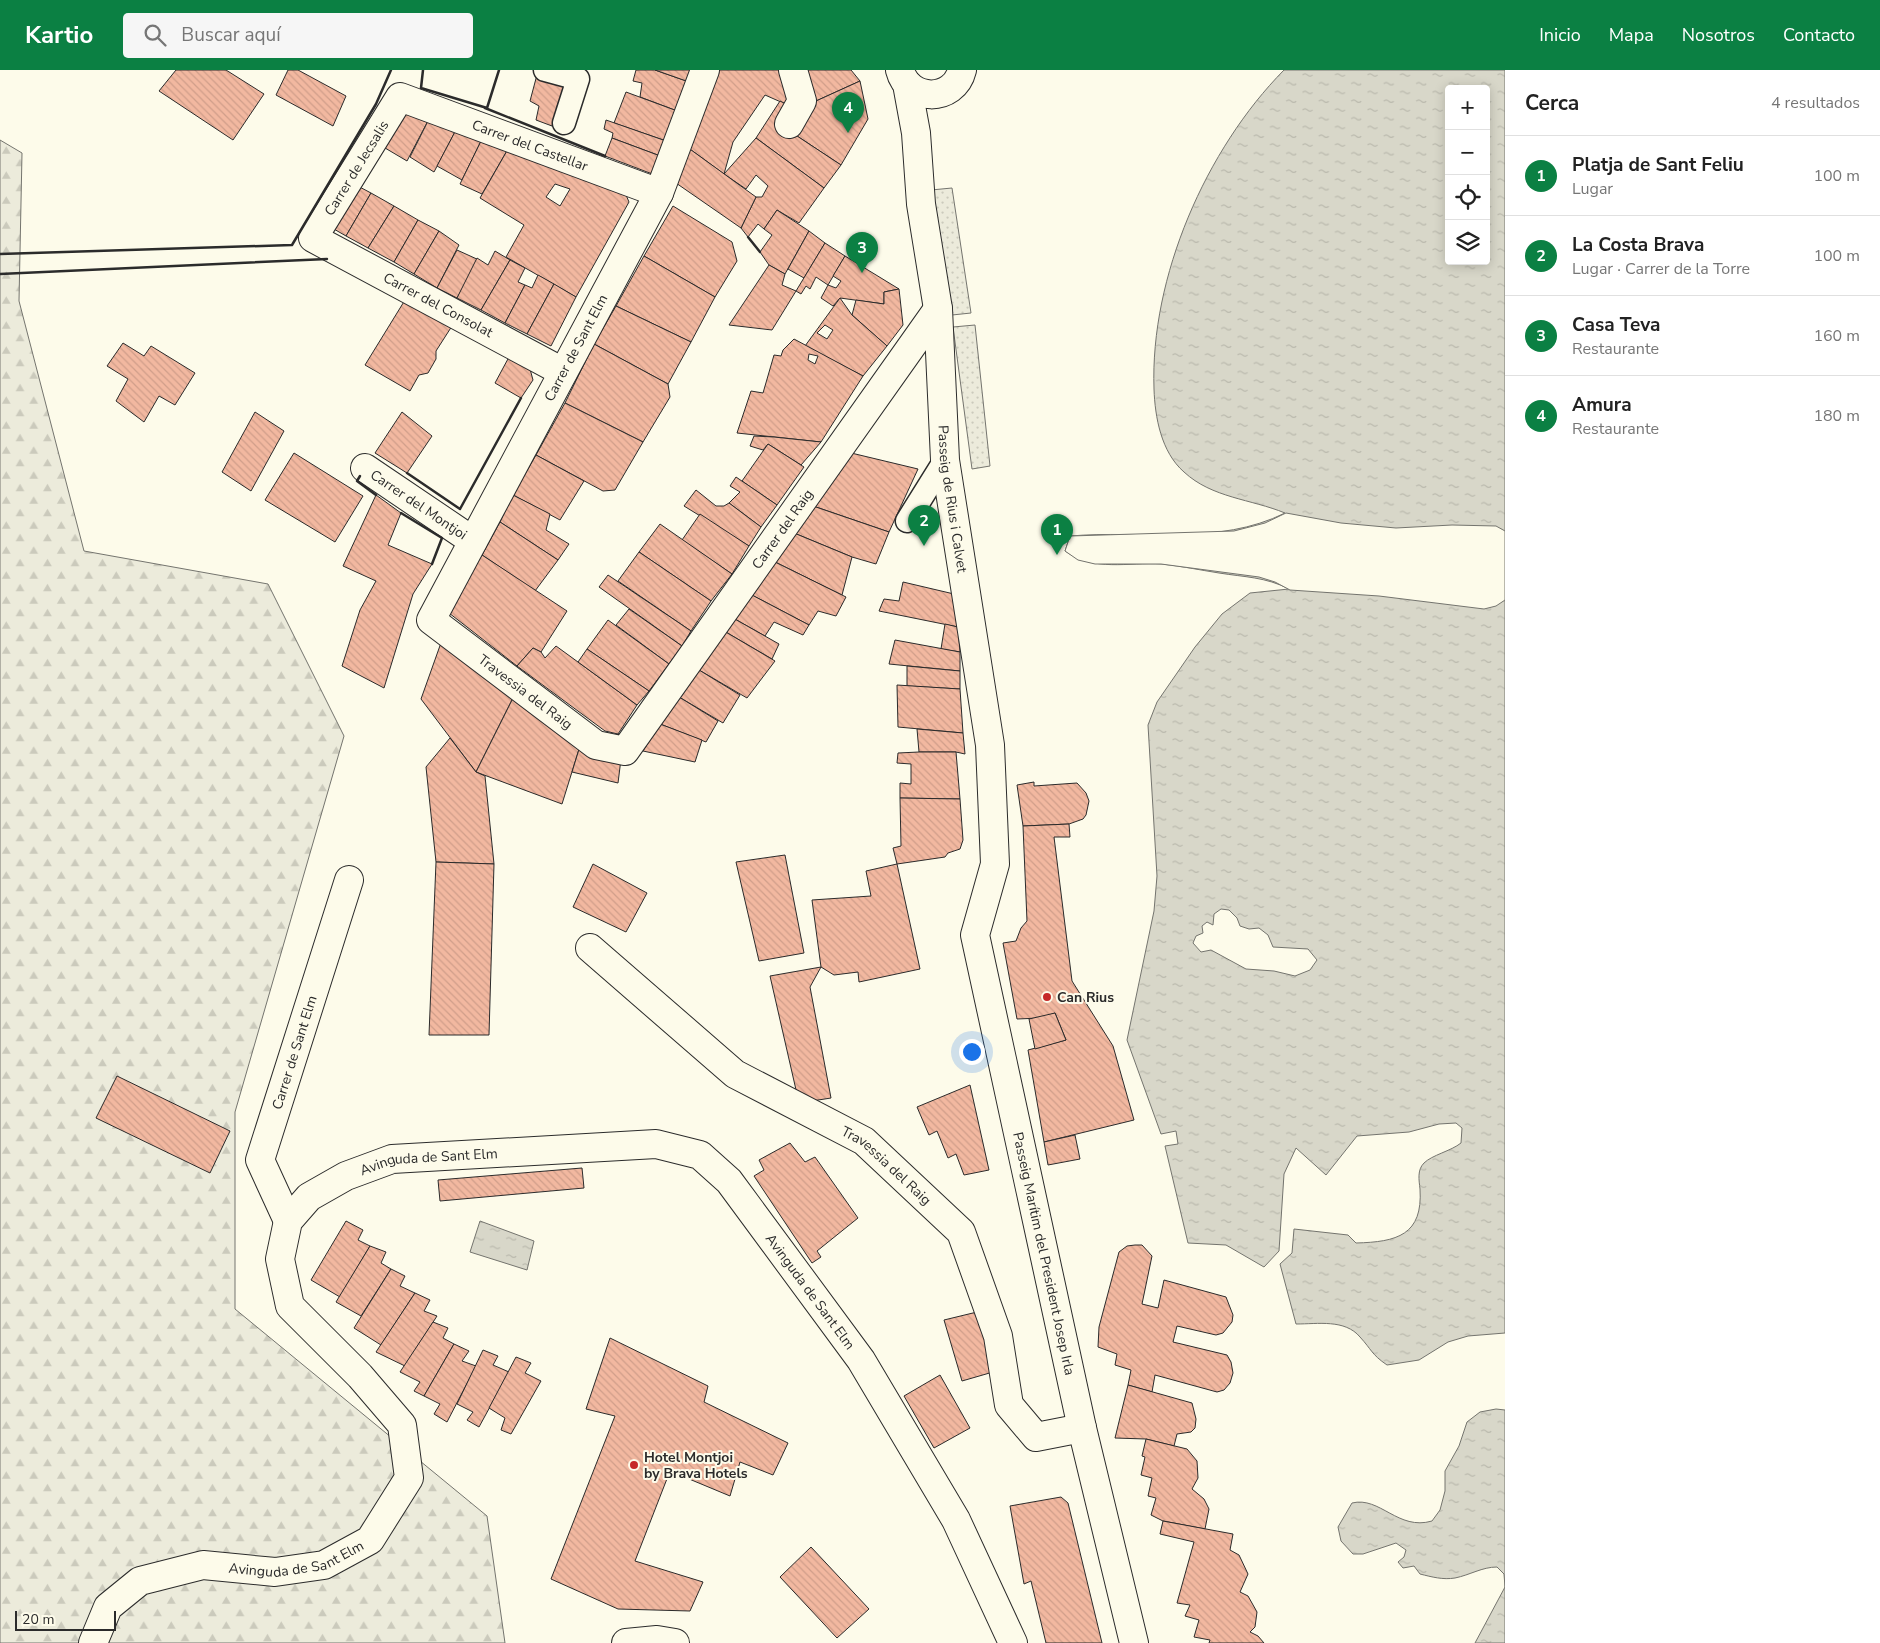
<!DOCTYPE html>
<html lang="es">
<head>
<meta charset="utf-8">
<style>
	body { margin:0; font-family:"Nunito Sans",sans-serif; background:#f6f6f6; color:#222 }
	.controls { position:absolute; right:15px; top:15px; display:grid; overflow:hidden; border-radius:5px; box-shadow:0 2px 12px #0003 }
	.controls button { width:45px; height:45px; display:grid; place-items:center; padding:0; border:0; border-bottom:1px solid #e0e0e0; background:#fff; color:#222; font:25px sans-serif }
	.scale { position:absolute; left:15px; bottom:12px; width:101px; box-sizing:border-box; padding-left:5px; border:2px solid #2b2b2b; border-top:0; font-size:14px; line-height:18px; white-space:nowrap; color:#2b2b2b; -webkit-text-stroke:4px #fdfbea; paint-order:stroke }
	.you { position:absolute; left:971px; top:981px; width:18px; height:18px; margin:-12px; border:4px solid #fff; border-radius:50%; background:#1a73e8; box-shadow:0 0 0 8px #1a73e833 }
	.badge { display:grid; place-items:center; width:32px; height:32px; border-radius:50%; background:#0b8043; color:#fff; font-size:16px; font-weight:700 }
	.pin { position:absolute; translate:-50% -41px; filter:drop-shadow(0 1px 2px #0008) }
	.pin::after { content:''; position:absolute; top:26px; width:18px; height:15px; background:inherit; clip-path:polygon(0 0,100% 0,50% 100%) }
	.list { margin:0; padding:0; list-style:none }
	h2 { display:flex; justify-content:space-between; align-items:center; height:65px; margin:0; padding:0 20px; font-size:21px }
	h2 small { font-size:16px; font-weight:400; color:#767676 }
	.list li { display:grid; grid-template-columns:32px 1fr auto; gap:15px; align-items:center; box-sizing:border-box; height:80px; padding:0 20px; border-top:1px solid #e0e0e0 }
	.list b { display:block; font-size:19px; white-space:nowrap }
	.list p { margin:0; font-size:16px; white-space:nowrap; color:#767676 }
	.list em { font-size:16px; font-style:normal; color:#767676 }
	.icon { flex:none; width:28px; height:28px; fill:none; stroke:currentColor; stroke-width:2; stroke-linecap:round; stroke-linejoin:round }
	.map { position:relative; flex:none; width:1505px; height:1573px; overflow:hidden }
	header { display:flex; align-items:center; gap:30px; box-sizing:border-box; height:70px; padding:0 25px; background:#0b8043; color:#fff }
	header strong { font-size:24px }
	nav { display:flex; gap:28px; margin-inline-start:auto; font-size:18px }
	.search { width:350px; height:45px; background:#f6f6f6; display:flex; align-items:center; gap:12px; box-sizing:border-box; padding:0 18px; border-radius:5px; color:#767676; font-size:19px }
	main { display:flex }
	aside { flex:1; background:#fff }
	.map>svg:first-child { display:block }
	.forest { fill:url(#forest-firs); stroke:#74746e }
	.park { fill:url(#park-dots); stroke:#74746e }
	.water { fill:url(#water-ripples); stroke:#74746e; fill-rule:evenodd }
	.pier { fill:#fdfbea; stroke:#74746e }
	.building { fill:url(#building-back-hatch); stroke:#2b2b2b; fill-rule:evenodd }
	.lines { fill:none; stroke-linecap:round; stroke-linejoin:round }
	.pedestrian-casing { stroke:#2b2b2b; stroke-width:25 }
	.minor-casing { stroke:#2b2b2b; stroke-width:30 }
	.secondary-casing { stroke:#2b2b2b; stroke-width:30 }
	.pedestrian { stroke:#fdfbea; stroke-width:22 }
	.minor { stroke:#fdfbea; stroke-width:28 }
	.secondary { stroke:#fdfbea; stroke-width:28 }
	.wall { stroke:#2b2b2b; stroke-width:2.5 }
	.poi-dot { fill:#c62828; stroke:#fdfbea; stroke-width:2 }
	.labels { text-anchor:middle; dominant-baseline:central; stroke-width:4; stroke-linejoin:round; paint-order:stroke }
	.street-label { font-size:14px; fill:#2b2b2b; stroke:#fdfbea }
	.poi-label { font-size:14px; font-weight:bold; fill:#2b2b2b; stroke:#fdfbea; text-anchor:start }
</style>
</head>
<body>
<header>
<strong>Kartio</strong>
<div class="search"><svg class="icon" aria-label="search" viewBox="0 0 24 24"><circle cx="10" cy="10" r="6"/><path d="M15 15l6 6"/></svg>Buscar aquí</div>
<nav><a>Inicio</a><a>Mapa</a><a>Nosotros</a><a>Contacto</a></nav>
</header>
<main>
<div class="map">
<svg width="1505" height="1573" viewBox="0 0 1505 1573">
	<defs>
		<pattern id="forest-firs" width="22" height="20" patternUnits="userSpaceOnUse" patternTransform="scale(1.25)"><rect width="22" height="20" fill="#ecebdb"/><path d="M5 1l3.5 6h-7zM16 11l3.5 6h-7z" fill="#cbcabc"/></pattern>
		<pattern id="park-dots" width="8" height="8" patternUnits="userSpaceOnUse" patternTransform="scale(1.25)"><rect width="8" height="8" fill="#ecebdb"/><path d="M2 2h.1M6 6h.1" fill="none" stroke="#cbcabc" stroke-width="1.8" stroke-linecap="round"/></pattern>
		<pattern id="water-ripples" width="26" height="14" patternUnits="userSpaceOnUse" patternTransform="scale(1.25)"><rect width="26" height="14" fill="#d8d7c9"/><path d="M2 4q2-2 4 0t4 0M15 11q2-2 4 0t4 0" fill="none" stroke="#bab9ad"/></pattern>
		<pattern id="building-back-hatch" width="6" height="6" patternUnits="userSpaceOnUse" patternTransform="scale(1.25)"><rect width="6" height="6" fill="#f2b8a0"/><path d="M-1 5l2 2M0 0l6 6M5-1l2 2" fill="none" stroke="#d09e8a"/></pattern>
	</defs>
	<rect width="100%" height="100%" fill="#fdfbea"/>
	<polygon class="forest" points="0,70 22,83 19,231 84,481 268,514 344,666 235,1042 235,1239 487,1446 505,1573 0,1573"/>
	<g class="park">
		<polygon points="952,118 971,243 952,245 931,120"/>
		<polygon points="975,255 990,396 972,399 953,257"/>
	</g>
	<g class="water">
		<path d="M1284,0H1505V1263L1468,1266L1448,1272L1419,1290L1387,1295C1371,1284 1372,1280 1360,1267C1345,1249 1318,1254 1296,1254L1280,1194L1292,1183L1294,1159L1348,1165L1356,1173C1397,1172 1423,1165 1420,1119C1419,1110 1417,1100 1424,1093C1432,1085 1451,1081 1461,1073L1462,1058L1456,1053L1439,1054L1409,1062L1357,1066L1326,1105L1296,1078L1284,1104L1279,1181L1264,1197L1226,1175L1188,1173L1165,1076L1178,1074L1176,1061L1161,1064L1127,970L1154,841L1157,806L1148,655L1157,632L1195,577L1222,544L1250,523L1289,519C1266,507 1244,507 1219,503C1200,500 1181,496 1162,494C1127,492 1095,502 1065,481L1070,466C1141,460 1219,476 1285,443C1251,429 1212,428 1184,402C1161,382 1155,347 1154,319C1150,207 1206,79 1284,0ZM1449,19H1486V191H1449ZM1221,839L1229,840L1237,848L1240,856L1249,859L1259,858L1268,865L1273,877L1308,879L1317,890L1310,900L1295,906L1274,901L1246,899L1211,880L1201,882L1193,873L1196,866L1203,863L1202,856L1207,852L1213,855L1214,844Z"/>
		<polygon points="480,1151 534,1171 527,1200 470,1182"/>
		<path d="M1496,1339L1505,1340V1573H1475L1505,1517L1504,1504L1497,1497C1482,1497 1470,1505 1455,1508C1443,1510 1432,1507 1420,1504L1414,1496L1403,1498L1398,1492L1404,1487L1406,1480L1396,1473L1363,1484H1353L1341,1471L1338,1457L1352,1433C1380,1426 1398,1461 1432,1451L1440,1440L1445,1421V1401L1459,1376L1467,1352L1480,1342Z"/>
	</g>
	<polygon class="pier" points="1286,443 1341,453 1396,458 1452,455 1496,456 1505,461 1505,530 1496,536 1484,539 1379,526 1290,520 1275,512 1259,507 1161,494 1095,494 1078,490 1065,481 1070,466 1234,461 1265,453"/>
	<g class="building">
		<polygon points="176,0 226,0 264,24 233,70 159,21"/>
		<polygon points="288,0 298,0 346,26 333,56 276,25"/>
		<polygon points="636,0 655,0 692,13 680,42 640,27 642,13 633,11"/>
		<polygon points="655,0 696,0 692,13"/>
		<polygon points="715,0 784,0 790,36 765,25 733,72 724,104 687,77"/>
		<polygon points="803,0 851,0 860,11 816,31"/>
		<polygon points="538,1 571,13 564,36 558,33 552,56 536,50 539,36 530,31"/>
		<polygon points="860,11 868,49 841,95 794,64 816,31"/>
		<polygon points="626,22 680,42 669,72 614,53"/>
		<polygon points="780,31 790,36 794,64 841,95 824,118 756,68"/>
		<polygon points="403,38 430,47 407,91 380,75"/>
		<polygon points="430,47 457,58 434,102 410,87"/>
		<polygon points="606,50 669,72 663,87 612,68 613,63 604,59"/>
		<polygon points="457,58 482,69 462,110 437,96"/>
		<polygon points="612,68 663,87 655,105 605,86"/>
		<polygon points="756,68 824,118 799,153 777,140 764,159 758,154 748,167 741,158 756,127 762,127 768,116 756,105 746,119 724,104"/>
		<polygon points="482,69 508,79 482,124 460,114"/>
		<polygon points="687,77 756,127 741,158 676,113"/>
		<path d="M508,79L623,118L629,132L576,227L506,187L524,155L480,128ZM555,114L570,119L560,136L546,127Z"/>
		<polygon points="354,114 371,123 346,166 327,155"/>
		<polygon points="371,123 394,136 368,178 346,166"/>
		<polygon points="394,136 418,150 394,192 368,178"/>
		<polygon points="673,136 732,172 737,191 715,227 644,186"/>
		<polygon points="777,140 809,161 785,204 769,195 760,182 772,165 764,159"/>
		<polygon points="418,150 439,161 414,204 394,192"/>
		<polygon points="439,161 459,175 437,218 414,204"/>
		<polygon points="809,161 825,173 804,208 788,199"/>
		<polygon points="825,173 845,186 828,215 816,207 810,219 806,216 801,224 796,221"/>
		<polygon points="457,180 479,190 457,228 437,218"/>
		<polygon points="495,181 510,190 481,240 457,228 477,188 488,195"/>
		<polygon points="644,186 715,227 691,272 616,236"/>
		<polygon points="845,186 899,219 884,222 884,234 840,228 833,236 821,228 828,215 836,218 841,211 833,206"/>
		<polygon points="510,190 525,198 518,212 525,215 505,253 481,240"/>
		<polygon points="769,195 785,204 782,215 796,221 772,260 729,255"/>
		<polygon points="538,205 554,214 527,264 505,253 525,215 532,218"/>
		<polygon points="554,214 576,227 551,276 527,264"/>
		<polygon points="899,219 903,255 887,276 852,245 856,230 884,234 884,222"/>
		<path d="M840,228L852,245L887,276L863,306L805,276ZM825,255L833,260L827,269L817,263Z"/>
		<polygon points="405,230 452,256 436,281 436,289 428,303 419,305 410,321 365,295"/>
		<polygon points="616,236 691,272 668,314 594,274"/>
		<path d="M794,269L863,306L821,372L737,363L751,321L763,323L774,285L781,286L783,280ZM809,284L818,286L815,294L808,290Z"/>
		<polygon points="123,273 144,286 151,276 195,303 175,335 159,326 144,352 116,331 128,309 107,296"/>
		<polygon points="594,274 668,314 670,327 643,372 565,333"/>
		<polygon points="509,287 530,299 533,310 521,328 495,313"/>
		<polygon points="565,333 643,372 615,420 603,421 536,385"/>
		<polygon points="255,342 284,361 251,421 222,402"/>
		<polygon points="402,342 432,366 407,403 375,383"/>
		<polygon points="754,366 774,367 821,372 801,395 768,374 763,380 750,376"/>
		<polygon points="768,374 804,397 777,435 742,411"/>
		<polygon points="847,382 918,399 889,462 813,436"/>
		<polygon points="294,383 363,426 335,472 265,430"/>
		<polygon points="536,385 584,411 560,450 513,425"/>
		<polygon points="736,407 777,435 761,457 729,433 740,422 730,416"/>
		<polygon points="696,420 716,436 724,436 729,433 761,457 749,476 684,436"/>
		<polygon points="376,425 401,443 388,475 432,494 413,524 384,618 342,596 360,540 376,511 343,496"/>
		<polygon points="513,425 550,444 546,460 569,474 558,490 500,452"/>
		<polygon points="813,436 889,462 876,494 852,487 794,463"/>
		<polygon points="700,444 749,476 732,504 682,470"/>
		<polygon points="500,452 558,490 535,521 482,485"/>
		<polygon points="660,454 732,504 711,531 639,482"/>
		<polygon points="794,463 852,487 842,525 775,492"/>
		<polygon points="639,482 711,531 691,561 618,511"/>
		<polygon points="482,485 567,541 541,582 533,578 517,596 449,543 470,501"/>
		<polygon points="775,492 846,527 836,546 818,541 809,555 750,524"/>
		<polygon points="608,505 691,561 682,576 599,517"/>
		<polygon points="903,512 954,524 958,557 879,541 884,529 899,531"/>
		<polygon points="750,524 809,555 803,565 774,552 765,566 733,548"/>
		<polygon points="629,539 682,576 669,594 616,555"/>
		<polygon points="733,548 779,574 772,589 724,561"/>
		<polygon points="608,550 669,594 649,621 587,579"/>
		<polygon points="945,554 958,557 960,582 941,579"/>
		<polygon points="724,561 775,591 747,628 699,600"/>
		<polygon points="442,570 515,624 476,702 421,629"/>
		<polygon points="895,570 960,582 960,601 889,594"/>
		<polygon points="556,576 637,635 618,664 605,661 517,596 533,578 541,582 545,588"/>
		<polygon points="587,579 649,621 637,635 578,592"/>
		<polygon points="907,596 960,601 960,619 907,616"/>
		<polygon points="699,600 740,625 723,653 679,627"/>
		<polygon points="897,615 960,619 963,663 898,657"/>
		<polygon points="515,624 580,676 562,734 476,702"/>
		<polygon points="679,627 718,651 706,672 660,654"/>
		<polygon points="660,654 702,670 695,692 643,681"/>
		<polygon points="917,659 963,663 965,684 956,682 919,682"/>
		<polygon points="450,668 476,702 485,706 494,794 436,792 426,697"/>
		<polygon points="580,676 621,689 618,713 572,702"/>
		<polygon points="919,682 956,682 960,729 900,728 900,713 911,714 911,694 897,693 898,683"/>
		<polygon points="1034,712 1034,716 1077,713 1086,723 1089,731 1086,745 1083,749 1069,754 1023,756 1017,715"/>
		<polygon points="900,728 960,729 963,770 960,779 948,783 945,787 897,794 893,778 901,776"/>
		<polygon points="1069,754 1070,767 1054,767 1072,911 1113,976 1134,1050 1044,1072 1028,980 1066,970 1055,943 1041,948 1017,949 1003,873 1016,871 1021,858 1027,851 1023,756"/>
		<polygon points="785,785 804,883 759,891 736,792"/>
		<polygon points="436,792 494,794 489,965 429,965"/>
		<polygon points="593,794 647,823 626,862 573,837"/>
		<polygon points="897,794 920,899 859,912 858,902 834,905 821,897 812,830 871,826 866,801"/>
		<polygon points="821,897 810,917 831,1028 799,1033 770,906"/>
		<polygon points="1055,943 1066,970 1035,979 1029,949"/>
		<polygon points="117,1006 230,1061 210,1103 96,1048"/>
		<polygon points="970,1015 989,1100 964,1105 956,1084 948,1088 937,1061 929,1065 917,1037"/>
		<polygon points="1075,1065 1080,1089 1048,1095 1044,1072"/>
		<polygon points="790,1073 805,1092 815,1087 858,1148 817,1181 821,1187 812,1193 754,1106 764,1100 759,1090"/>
		<polygon points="582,1098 584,1118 440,1131 438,1110"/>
		<polygon points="346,1151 363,1160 358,1170 370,1176 340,1227 311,1210"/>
		<polygon points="1135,1175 1142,1175 1152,1186 1142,1234 1158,1238 1164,1210 1226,1227 1233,1245 1232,1252 1223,1263 1216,1265 1177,1256 1173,1272 1227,1285 1231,1292 1233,1303 1230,1313 1224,1320 1217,1322 1155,1305 1152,1322 1128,1315 1131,1300 1115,1295 1117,1284 1098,1277 1099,1257 1119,1182 1127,1176"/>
		<polygon points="370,1176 386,1182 381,1193 391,1199 361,1246 336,1232"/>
		<polygon points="391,1199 405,1206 400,1216 415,1223 381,1275 354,1258"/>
		<polygon points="415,1223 430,1230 424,1241 437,1246 405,1296 376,1282"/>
		<polygon points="977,1242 993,1302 962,1311 944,1250"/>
		<polygon points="433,1252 448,1258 443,1268 454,1274 424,1326 414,1321 420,1312 400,1302"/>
		<polygon points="610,1268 708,1316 704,1332 788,1373 773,1405 740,1392 730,1426 670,1401 635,1491 703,1512 690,1541 618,1539 551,1509 615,1346 586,1339"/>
		<polygon points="454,1274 469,1281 462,1291 476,1296 447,1352 434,1344 440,1334 424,1326"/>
		<polygon points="483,1280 498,1286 493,1295 509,1302 479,1357 467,1350 473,1342 457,1334"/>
		<polygon points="516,1287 531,1293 525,1303 541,1311 511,1364 501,1360 505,1348 489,1338"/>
		<polygon points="940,1305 970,1358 934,1378 904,1326"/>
		<polygon points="1128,1315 1192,1333 1196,1349 1195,1358 1191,1362 1177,1364 1174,1376 1146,1369 1115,1368"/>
		<polygon points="1146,1369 1187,1379 1197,1391 1198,1408 1192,1419 1204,1429 1209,1439 1205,1459 1163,1451 1151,1445 1156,1428 1148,1426 1152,1408 1141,1405 1145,1387 1142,1386"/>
		<polygon points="1061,1427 1068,1433 1102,1573 1046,1573 1031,1511 1024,1514 1010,1436"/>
		<polygon points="1163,1451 1233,1464 1230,1480 1239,1485 1248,1504 1240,1522 1248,1526 1257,1542 1255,1557 1250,1562 1258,1566 1264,1573 1209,1573 1210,1570 1194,1567 1199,1550 1185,1546 1190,1535 1177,1533 1194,1472 1160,1464"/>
		<polygon points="811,1477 869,1539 837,1568 780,1507"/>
	</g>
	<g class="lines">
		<g class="pedestrian-casing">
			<g id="pedestrian">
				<polyline points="545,0 578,9 564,53"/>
				<polyline points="907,451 945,390"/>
			</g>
		</g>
		<g class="minor-casing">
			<g id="minor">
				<path id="s1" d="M705,0L659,123L431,550L596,675L625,681L938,239"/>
				<path id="s2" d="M907,14L916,63L921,134L938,239L945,390L990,675L995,794L975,865L1082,1358L1134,1573"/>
				<polyline points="789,54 802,31 793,0"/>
				<path id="s3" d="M563,302L313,168L400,27L659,123"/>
				<path id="s4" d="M365,398L473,471"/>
				<path id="s5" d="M590,878L735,1004L864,1071L961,1162L998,1266L1009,1335L1036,1367L1082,1358"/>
				<path id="s6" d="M288,1151L260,1090L349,810"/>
				<path id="s7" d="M93,1573L108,1537L140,1511L203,1495L275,1502L324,1495L370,1470L409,1408L402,1355L360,1306L290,1236L280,1189L288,1151L309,1127L346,1106L392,1089L656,1074L700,1085L729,1111L861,1290L956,1450L1013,1573"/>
				<polyline points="626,1573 657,1570 675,1573"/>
			</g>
		</g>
		<g class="secondary-casing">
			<path id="secondary" d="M900,0C908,32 954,33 962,0"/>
		</g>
		<use href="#pedestrian" class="pedestrian"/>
		<use href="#minor" class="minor"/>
		<use href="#secondary" class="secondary"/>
		<g class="wall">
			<polyline points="423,0 421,18 487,38 499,0"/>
			<polyline points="485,38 605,86"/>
			<polyline points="748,167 760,182"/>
			<polyline points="0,184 292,175 376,34 391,0"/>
			<polyline points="0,204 327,189"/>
			<polyline points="407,403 460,439 521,328"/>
			<polyline points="360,406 357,411 376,425"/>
			<polyline points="401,443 442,468 432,494"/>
		</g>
	</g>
	<g class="poi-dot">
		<circle cx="1047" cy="927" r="5"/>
		<circle cx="634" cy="1395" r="5"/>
	</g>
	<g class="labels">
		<g class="street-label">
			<text stroke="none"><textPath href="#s3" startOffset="588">Carrer del Castellar</textPath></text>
			<text stroke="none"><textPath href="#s3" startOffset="366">Carrer de Jecsalis</textPath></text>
			<text transform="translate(438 235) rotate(28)">Carrer del Consolat</text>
			<text transform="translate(576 278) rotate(-62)">Carrer de Sant Elm</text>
			<text stroke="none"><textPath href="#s2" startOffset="418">Passeig de Rius i Calvet</textPath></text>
			<text stroke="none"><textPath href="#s4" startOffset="65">Carrer del Montjoi</textPath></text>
			<text stroke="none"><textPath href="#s1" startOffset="1124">Carrer del Raig</textPath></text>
			<text stroke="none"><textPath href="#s1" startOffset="734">Travessia del Raig</textPath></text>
			<text stroke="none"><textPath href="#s6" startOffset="180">Carrer de Sant Elm</textPath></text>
			<text stroke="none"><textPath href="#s7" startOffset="856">Avinguda de Sant Elm</textPath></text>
			<text stroke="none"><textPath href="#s5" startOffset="370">Travessia del Raig</textPath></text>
			<text stroke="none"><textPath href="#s2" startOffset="1186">Passeig Marítim del President Josep Irla</textPath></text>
			<text stroke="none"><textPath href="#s7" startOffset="1306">Avinguda de Sant Elm</textPath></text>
			<text stroke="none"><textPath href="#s7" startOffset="241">Avinguda de Sant Elm</textPath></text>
		</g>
		<g class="poi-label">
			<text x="1057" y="927">Can Rius</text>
			<text x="644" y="1387">Hotel Montjoi<tspan x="644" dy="16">by Brava Hotels</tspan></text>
		</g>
	</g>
</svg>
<div class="controls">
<button>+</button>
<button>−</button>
<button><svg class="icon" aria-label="locate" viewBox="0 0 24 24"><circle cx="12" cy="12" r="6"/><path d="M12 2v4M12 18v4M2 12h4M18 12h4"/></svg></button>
<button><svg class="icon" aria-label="layers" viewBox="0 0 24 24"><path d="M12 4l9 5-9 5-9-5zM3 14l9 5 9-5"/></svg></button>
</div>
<div class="scale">20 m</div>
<div class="you"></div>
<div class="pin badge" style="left:1057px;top:485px">1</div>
<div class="pin badge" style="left:924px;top:476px">2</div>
<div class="pin badge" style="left:862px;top:203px">3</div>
<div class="pin badge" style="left:848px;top:63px">4</div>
</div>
<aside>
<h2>Cerca<small>4 resultados</small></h2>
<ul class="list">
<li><span class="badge">1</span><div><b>Platja de Sant Feliu</b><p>Lugar</p></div><em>100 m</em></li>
<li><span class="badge">2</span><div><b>La Costa Brava</b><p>Lugar · Carrer de la Torre</p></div><em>100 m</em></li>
<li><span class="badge">3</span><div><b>Casa Teva</b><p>Restaurante</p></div><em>160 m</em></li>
<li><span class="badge">4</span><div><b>Amura</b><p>Restaurante</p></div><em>180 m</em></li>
</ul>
</aside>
</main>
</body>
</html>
